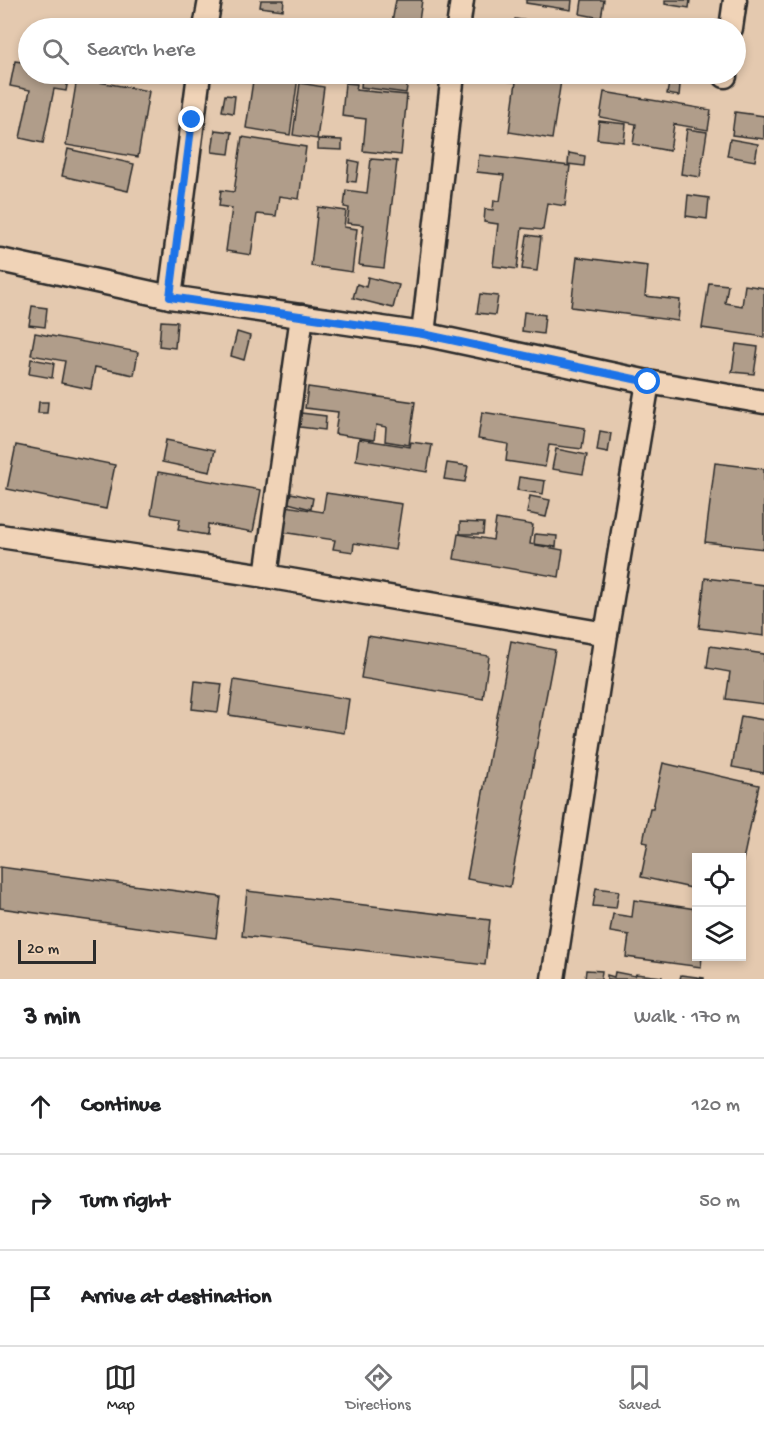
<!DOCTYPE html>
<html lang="en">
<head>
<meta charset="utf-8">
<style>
	body { margin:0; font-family:"Gochi Hand",sans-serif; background:#f2f2f2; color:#202124 }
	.controls { position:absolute; right:18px; bottom:18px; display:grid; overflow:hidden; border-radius:0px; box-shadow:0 3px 9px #0003 }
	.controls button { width:54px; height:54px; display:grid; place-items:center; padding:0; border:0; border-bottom:2px solid #e0e0e0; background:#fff; color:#202124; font:30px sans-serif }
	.scale { position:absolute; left:18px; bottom:15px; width:78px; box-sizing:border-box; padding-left:6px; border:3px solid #2b2b2b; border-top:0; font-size:16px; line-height:21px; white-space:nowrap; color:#2b2b2b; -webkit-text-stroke:4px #f0d3b7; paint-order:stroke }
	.stop { position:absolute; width:18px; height:18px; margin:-14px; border:4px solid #1a73e8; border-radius:50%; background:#fff }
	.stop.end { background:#1a73e8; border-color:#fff; box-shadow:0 2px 6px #0008 }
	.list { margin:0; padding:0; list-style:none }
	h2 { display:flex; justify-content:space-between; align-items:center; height:78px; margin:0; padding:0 24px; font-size:26px }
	h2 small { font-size:20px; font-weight:400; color:#757577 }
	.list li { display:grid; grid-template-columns:39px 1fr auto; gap:18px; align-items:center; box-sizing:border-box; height:96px; padding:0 24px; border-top:2px solid #e0e0e0 }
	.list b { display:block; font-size:22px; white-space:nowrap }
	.list em { font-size:20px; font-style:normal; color:#757577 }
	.icon { flex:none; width:33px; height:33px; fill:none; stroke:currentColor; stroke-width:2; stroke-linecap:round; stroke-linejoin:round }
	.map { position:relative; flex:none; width:764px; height:979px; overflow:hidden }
	.search { position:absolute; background:#fff; box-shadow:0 3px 9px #0003; left:18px; right:18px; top:18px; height:66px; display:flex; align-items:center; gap:15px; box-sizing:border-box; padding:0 21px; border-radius:33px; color:#757577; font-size:22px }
	.sheet { height:366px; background:#fff }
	nav { display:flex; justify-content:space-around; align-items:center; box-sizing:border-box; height:84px; border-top:2px solid #e0e0e0; background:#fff; font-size:16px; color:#757577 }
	nav a { display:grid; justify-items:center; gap:3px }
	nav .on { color:#2b2b2b }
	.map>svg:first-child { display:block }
	.building { fill:#b09d8a; stroke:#2b2b2b; stroke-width:1.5 }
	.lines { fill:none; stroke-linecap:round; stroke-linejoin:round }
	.minor-casing { stroke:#2b2b2b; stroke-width:27 }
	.minor { stroke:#f0d3b7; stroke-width:22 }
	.route { stroke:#1a73e8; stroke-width:8 }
</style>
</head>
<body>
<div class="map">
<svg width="764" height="979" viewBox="0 0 764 979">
	<rect width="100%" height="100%" fill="#e4c9af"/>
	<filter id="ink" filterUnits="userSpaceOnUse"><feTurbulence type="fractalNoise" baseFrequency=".0167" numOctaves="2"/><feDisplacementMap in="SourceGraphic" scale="12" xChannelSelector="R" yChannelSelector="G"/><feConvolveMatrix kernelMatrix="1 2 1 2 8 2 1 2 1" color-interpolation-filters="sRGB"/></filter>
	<g filter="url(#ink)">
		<g class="building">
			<polygon points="261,0 284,0 283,10 260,7"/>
			<polygon points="396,0 422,0 418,28 391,28"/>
			<polygon points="526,0 572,0 571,10 526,3"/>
			<polygon points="582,0 604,0 601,18 580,14"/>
			<polygon points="665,0 690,0 689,8 665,4"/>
			<polygon points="259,18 283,21 282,28 258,28"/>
			<polygon points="515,19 550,24 549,28 514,28"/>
			<polygon points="15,61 28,63 28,74 69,74 66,91 54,89 43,143 20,138 30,90 10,86"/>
			<polygon points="254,74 274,74 298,77 290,135 246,128"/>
			<polygon points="385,74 409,74 406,93 361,87 362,76 384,80"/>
			<polygon points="507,74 562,74 552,139 509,132 516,82 506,81"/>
			<polygon points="77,78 149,91 138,157 66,145"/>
			<polygon points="300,83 324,87 317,139 293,135"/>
			<polygon points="345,83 357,84 356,90 407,95 401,155 363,151 366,119 342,116"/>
			<polygon points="669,83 680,85 679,96 667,94"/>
			<polygon points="604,92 711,110 708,130 674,124 670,151 633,144 636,124 600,117"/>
			<polygon points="225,95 235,96 233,113 222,111"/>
			<polygon points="735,112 764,116 764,139 732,135"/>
			<polygon points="599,121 626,124 624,142 597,139"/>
			<polygon points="687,129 707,132 700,177 681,174"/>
			<polygon points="215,130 232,132 229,154 212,152"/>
			<polygon points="242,137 306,147 299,199 279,196 276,216 257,214 251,255 226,251 232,208 219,206 221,190 234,192"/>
			<polygon points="318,139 342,140 342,150 318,149"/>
			<polygon points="730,139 758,144 755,161 727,156"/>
			<polygon points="68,149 134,164 128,191 62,176"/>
			<polygon points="569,153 585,156 584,166 568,164"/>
			<polygon points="479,155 570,166 565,206 547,203 543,230 522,228 517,269 493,266 498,224 484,222 485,209 493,210 494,200 500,201 504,175 477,172"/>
			<polygon points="371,159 397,161 384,268 359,265 364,225 347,223 349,208 344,207 346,190 367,193"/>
			<polygon points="349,160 359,162 356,182 347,181"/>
			<polygon points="688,195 709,198 707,219 686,216"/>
			<polygon points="318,207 346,211 344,227 357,229 352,272 311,266"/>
			<polygon points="527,235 541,237 537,271 522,269"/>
			<polygon points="577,257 648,266 645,296 680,300 678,321 571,307"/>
			<polygon points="368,277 399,285 393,308 353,298 357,284 366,287"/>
			<polygon points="709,283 728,285 725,303 742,306 745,285 764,288 764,337 702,328"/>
			<polygon points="480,294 498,296 495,315 477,313"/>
			<polygon points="32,306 47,308 45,327 29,325"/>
			<polygon points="524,312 545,315 543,334 522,331"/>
			<polygon points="161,321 177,322 175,348 159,346"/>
			<polygon points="237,332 250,336 244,360 231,356"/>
			<polygon points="35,333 138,352 134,375 95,367 91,389 61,383 65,361 31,355"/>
			<polygon points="736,344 758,347 754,374 732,372"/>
			<polygon points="31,359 54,363 52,378 29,374"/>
			<polygon points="308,387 415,402 409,445 385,441 386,427 376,425 374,440 335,434 338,412 305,408"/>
			<polygon points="39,402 48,402 47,413 38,413"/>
			<polygon points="482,412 585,428 582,449 549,445 545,467 506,461 508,444 478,439"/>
			<polygon points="301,413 326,416 325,430 300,427"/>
			<polygon points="600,431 611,433 608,453 597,451"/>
			<polygon points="359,439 410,447 411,442 432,445 427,472 356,460"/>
			<polygon points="166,440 215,450 210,472 162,462"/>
			<polygon points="16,445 115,465 106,509 7,489"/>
			<polygon points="556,449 587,455 583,474 552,469"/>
			<polygon points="447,463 468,466 465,482 444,479"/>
			<polygon points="715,463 764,469 764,549 705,542"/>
			<polygon points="158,472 261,490 253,532 208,524 207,535 178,530 180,519 151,514"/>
			<polygon points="519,477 545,481 543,494 517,490"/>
			<polygon points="291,493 313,498 311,509 288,503"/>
			<polygon points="326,493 402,504 395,550 354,543 353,552 333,549 335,540 282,532 286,506 323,512"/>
			<polygon points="530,496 550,500 546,517 527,513"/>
			<polygon points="496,519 533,525 530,544 563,550 559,577 454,559 458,534 493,540"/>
			<polygon points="460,522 484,523 483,534 460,534"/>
			<polygon points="535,534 557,536 556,547 534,544"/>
			<polygon points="705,578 764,585 764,636 699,628"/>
			<polygon points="368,636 489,656 483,699 361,678"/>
			<polygon points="511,641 555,650 510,887 467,879"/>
			<polygon points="710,646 764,654 764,704 726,699 730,672 707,668"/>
			<polygon points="234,680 349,699 344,733 229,715"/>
			<polygon points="195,681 222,684 218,712 192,709"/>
			<polygon points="741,716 764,720 764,773 732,767"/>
			<polygon points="663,763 759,785 742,865 742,858 696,858 696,889 641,877 648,843 643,842 650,808 653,808"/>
			<polygon points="0,867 221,897 216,938 0,908"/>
			<polygon points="596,888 619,891 616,908 593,906"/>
			<polygon points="247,891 490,920 485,965 242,936"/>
			<polygon points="634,900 696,909 696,956 702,956 701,967 626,957 629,935 610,932 613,914 632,917"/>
			<polygon points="586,970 602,971 601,979 585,979"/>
			<polygon points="615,972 635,976 636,974 662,977 662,979 607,979 607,975 614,977"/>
			<polygon points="681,975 704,978 704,979 680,979"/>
		</g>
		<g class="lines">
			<g class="minor-casing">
				<g id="minor">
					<polyline points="205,28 210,0"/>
					<polyline points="458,28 462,0"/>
					<polyline points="731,28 735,0"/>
					<polyline points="725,76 725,74"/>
					<polyline points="0,260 170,297 423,334 648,382 764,402"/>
					<polyline points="170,297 199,74"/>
					<polyline points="423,334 453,74"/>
					<polyline points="0,536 266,576 606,634"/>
					<polyline points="266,576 302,316"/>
					<polyline points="553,979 606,634 648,382"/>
				</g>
			</g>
			<use href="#minor" class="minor"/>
		</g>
	</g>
	<g class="lines" filter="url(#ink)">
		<polyline class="route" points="192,120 170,297 423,334 648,382"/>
	</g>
</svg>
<div class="controls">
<button><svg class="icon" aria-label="locate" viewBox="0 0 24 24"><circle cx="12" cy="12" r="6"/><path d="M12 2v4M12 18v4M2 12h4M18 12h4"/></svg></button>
<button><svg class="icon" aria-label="layers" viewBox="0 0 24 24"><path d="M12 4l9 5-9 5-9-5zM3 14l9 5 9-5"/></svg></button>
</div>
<div class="scale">20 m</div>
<div class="stop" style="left:648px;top:382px"></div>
<div class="stop end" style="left:192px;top:120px"></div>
<div class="search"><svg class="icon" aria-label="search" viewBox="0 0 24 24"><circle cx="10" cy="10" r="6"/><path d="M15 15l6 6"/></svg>Search here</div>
</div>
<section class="sheet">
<h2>3 min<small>Walk · 170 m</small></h2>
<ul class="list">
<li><svg class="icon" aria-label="ahead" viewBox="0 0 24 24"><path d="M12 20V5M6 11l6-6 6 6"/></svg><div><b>Continue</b></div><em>120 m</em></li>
<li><svg class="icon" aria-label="right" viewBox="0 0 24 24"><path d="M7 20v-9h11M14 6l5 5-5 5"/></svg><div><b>Turn right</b></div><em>50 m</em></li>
<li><svg class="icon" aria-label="arrive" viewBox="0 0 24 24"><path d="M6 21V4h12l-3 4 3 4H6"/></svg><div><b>Arrive at destination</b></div></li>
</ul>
</section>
<nav>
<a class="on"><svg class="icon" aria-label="map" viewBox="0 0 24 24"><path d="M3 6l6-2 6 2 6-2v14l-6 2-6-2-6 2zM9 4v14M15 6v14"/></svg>Map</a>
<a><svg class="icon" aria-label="directions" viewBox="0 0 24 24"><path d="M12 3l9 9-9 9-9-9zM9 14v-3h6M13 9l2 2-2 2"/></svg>Directions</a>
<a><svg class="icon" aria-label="saved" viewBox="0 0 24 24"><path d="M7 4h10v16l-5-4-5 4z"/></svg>Saved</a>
</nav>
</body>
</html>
